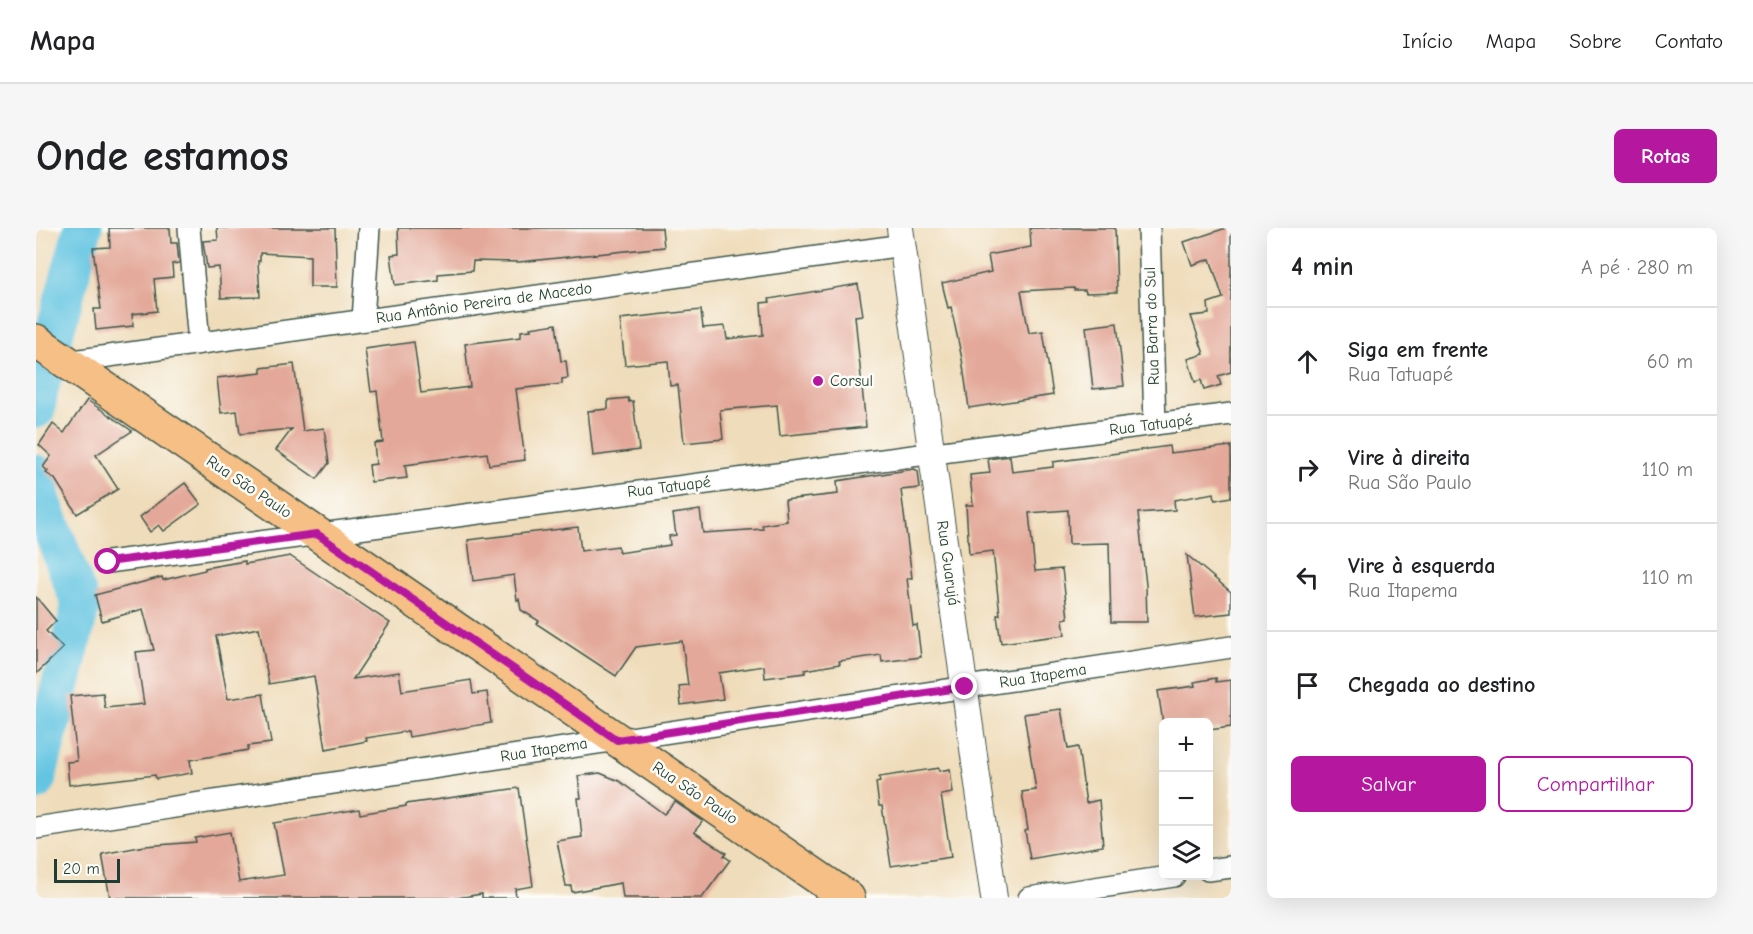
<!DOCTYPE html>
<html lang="pt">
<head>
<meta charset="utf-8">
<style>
	body { margin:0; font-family:"Comic Neue",sans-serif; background:#f6f6f6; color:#202124 }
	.controls { position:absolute; right:18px; bottom:18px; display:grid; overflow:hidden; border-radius:9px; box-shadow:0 6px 24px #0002 }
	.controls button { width:54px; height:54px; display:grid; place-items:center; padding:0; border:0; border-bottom:2px solid #e0e0e0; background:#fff; color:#202124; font:30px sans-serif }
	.scale { position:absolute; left:18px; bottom:15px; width:66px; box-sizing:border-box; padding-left:6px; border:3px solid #1f3d34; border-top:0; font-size:16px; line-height:21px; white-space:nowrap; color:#1f3d34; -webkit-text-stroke:4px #fdfcf7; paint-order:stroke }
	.stop { position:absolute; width:18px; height:18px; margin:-14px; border:4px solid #b5179e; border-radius:50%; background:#fff }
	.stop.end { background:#b5179e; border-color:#fff; box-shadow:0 2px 6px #0008 }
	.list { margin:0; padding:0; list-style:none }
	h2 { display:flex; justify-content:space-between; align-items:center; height:78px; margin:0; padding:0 24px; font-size:26px }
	h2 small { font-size:20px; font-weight:400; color:#757577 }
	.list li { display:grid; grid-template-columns:39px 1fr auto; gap:18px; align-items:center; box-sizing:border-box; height:108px; padding:0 24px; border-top:2px solid #e0e0e0 }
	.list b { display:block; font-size:22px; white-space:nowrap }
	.list p { margin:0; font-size:20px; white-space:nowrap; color:#757577 }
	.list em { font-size:20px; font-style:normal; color:#757577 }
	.actions { display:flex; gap:12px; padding:18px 24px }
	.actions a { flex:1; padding:14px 0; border:2px solid #b5179e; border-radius:9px; text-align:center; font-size:21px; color:#b5179e }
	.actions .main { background:#b5179e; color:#fff }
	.icon { flex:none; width:33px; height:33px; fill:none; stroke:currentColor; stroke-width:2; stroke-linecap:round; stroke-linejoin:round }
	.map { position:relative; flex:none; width:1195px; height:670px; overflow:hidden; border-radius:9px }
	header { display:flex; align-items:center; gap:36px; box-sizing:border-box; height:84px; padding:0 30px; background:#fff; border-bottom:2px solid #e0e0e0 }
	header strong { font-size:28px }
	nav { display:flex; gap:33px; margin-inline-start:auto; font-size:21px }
	.intro { display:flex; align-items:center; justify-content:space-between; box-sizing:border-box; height:144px; padding:0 36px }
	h1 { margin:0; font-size:42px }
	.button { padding:15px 27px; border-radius:9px; background:#b5179e; color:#fff; font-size:21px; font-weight:700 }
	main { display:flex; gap:36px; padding:0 36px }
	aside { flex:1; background:#fff; border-radius:9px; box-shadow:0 6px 24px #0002 }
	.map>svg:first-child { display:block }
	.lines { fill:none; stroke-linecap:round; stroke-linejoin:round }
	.river { stroke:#64c5e2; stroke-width:39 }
	.building { fill:#e3a899 }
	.minor-casing { stroke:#3e5548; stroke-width:24 }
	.tertiary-casing { stroke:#3e5548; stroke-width:28 }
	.primary-casing { stroke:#3e5548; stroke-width:36 }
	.minor { stroke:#fff; stroke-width:21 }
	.tertiary { stroke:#fff; stroke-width:26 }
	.primary { stroke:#f5bf86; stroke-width:33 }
	.route { stroke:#b5179e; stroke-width:8 }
	.poi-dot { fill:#b5179e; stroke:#fdfcf7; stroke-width:2 }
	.labels { text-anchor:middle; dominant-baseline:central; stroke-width:5; stroke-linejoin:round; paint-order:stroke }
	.street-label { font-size:16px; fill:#1f3d34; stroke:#fdfcf7 }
	.poi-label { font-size:16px; fill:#1f3d34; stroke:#fdfcf7; text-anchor:start }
</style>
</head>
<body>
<header>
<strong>Mapa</strong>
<nav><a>Início</a><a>Mapa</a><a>Sobre</a><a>Contato</a></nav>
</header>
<div class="intro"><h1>Onde estamos</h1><a class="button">Rotas</a></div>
<main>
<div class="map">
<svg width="1195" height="670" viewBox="0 0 1195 670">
	<rect width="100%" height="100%" fill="#fdfcf7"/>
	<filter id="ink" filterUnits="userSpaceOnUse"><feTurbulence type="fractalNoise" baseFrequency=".0167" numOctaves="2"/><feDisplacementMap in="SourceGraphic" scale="12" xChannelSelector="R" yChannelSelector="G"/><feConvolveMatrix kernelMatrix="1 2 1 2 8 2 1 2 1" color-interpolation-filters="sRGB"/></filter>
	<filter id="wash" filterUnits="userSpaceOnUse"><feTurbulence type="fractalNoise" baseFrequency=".008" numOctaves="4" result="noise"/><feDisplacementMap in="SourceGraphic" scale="24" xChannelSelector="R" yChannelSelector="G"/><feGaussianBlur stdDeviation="1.35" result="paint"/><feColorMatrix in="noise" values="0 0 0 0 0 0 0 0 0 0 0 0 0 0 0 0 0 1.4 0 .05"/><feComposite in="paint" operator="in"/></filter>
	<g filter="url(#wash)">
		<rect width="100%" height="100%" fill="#efdcba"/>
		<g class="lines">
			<g class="river">
				<polyline points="0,181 3,162 47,0"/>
				<polyline points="0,246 6,274 45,377 0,553"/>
			</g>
		</g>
		<g id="blocks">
			<g class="building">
				<polygon points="73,0 134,0 135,15 141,15 143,35 136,36 137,49 118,51 121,83 96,86 97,98 60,102 58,81 65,81 57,20 74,19"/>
				<polygon points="181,0 299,0 301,59 274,59 274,28 224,25 224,33 222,33 224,69 185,70 183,39 171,40 167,13 182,12"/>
				<polygon points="362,0 626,0 628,19 483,34 437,33 436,43 402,46 402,52 359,57 355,27 363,26"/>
				<polygon points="994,0 1079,0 1081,64 1050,65 1049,62 1038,62 1038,60 985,63 993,105 1007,103 1017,167 933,180 926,131 915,79 912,80 906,55 955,44 952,27 995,19"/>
				<polygon points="1190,0 1195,0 1195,144 1182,148 1185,157 1168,162 1165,152 1159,154 1152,131 1168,126 1155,88 1173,86 1172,75 1187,70 1174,31 1156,37 1148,14"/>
				<polygon points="822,56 827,87 819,88 830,199 744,208 741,177 684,182 687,211 648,215 642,157 634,158 632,133 589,137 584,91 665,82 667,100 689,98 691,111 727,107 725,75 734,74 733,71"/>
				<polygon points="1081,95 1088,158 1057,161 1050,99"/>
				<polygon points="520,96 525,133 530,133 532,150 526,151 526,156 480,161 489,232 453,237 451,225 384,234 384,235 369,237 371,250 335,254 333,237 340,236 338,215 347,214 341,163 335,164 329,121 378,114 385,165 434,159 429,116 485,109 485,103 495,102 494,100"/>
				<polygon points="258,136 267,203 288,200 293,235 281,251 240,222 256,201 204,206 201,183 185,185 181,150 225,145 225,140"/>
				<polygon points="592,170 593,174 597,173 603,222 557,228 552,183 572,181 572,172"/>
				<polygon points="51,172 96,203 60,227 82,261 41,286 19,251 10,245 12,243 7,239 15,228 3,217 17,196 28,205"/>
				<polygon points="1133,218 1134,225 1195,218 1195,269 1179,272 1178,265 1138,272 1139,282 1102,285 1110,357 1111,394 1075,394 1073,315 1033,316 1032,282 993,285 999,343 1026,341 1032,390 1027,391 1029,407 965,415 961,387 964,387 957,323 933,326 930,277 937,277 934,247 954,245 952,231 974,228 976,244 1017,239 1017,234"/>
				<polygon points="878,241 882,243 884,260 865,262 876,350 871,350 877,398 881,397 885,429 846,434 845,427 803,433 804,436 769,442 769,445 729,450 728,438 683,445 687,471 645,477 643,458 652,457 646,413 600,419 580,448 501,396 503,393 485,382 483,371 481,372 478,347 437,353 432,312 542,299 545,323 582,318 583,325 634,317 633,308 640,307 637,286 664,282 667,305 727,301 726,297 751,293 749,272 802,266 801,253"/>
				<polygon points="149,255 165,276 128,303 123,297 114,304 104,289"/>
				<polygon points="1151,327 1195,364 1195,385 1159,389"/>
				<polygon points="254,328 354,395 317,451 363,444 366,463 435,452 437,466 451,464 455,495 373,509 372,503 330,510 331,513 290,521 278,448 233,456 223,400 180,408 192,471 227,466 235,515 212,518 212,522 154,532 156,545 120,551 119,547 33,557 31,534 41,533 34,468 67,465 69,480 108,476 100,424 118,422 107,381 66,393 59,367 126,349 127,352 169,342 169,340 209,333 209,336"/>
				<polygon points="0,369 20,393 10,403 27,420 0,446"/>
				<polygon points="1180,450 1180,454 1195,452 1195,499 1173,502 1173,495 1127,495 1122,463 1159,458 1158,454"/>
				<polygon points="1025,481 1032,521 1042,519 1050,575 1063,572 1067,618 994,631 989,603 992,602 986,564 1000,562 988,486"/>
				<polygon points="903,540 903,543 914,541 917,565 905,567 915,629 855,638 846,578 843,578 840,554 844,553 843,549"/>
				<polygon points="564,545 583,553 628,586 639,574 667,593 658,604 690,625 688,628 694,632 666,670 587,670 585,655 536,664 535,658 530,658 521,613 546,609 542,570 545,570 542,548"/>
				<polygon points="483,560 497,658 479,661 480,670 446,670 446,666 421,670 74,670 66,626 109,618 160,614 159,610 194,604 203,654 248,647 238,595 323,581 324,586 370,578 370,576"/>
			</g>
		</g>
	</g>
	<g filter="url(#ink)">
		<use href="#blocks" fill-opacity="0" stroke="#3e5548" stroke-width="1.5"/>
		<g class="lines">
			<g class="minor-casing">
				<g id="minor">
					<polyline points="153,0 163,115"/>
					<polyline points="1113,0 1119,196"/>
					<polyline points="327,92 333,0"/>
					<polyline points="30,134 867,17"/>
					<polyline points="72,334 1195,186"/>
					<polyline points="0,600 1195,419"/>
					<polyline points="1172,642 1195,639"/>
					<polyline points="993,670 1138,648"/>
				</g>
			</g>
			<g class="tertiary-casing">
				<polyline id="tertiary" points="864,0 958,670"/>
			</g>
			<g class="primary-casing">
				<polyline id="primary" points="0,113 812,670"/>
			</g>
			<use href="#minor" class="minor"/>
			<use href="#tertiary" class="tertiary"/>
			<use href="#primary" class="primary"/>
		</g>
	</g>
	<g class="lines" filter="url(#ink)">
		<polyline class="route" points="72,334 281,306 581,512 929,459"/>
	</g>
	<circle class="poi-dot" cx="782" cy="153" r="6"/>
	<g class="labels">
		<g class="street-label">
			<text transform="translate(448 75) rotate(-8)">Rua Antônio Pereira de Macedo</text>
			<text transform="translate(1116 98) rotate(-92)">Rua Barra do Sul</text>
			<text transform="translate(1115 197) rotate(-7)">Rua Tatuapé</text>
			<text transform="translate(213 259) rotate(34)">Rua São Paulo</text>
			<text transform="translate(633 259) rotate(-7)">Rua Tatuapé</text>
			<text transform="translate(912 335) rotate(82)">Rua Guarujá</text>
			<text transform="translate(1007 448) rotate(-9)">Rua Itapema</text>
			<text transform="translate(508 522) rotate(-9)">Rua Itapema</text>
			<text transform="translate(659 565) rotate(34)">Rua São Paulo</text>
		</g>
		<g class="poi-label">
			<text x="794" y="153">Corsul</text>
		</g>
	</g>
</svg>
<div class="controls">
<button>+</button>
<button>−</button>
<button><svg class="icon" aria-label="layers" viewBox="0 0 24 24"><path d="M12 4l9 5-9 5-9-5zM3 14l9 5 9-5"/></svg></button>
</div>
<div class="scale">20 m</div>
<div class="stop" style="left:72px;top:334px"></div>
<div class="stop end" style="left:929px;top:459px"></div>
</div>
<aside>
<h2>4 min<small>A pé · 280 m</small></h2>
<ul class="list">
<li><svg class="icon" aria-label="ahead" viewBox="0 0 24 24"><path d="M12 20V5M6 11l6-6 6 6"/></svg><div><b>Siga em frente</b><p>Rua Tatuapé</p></div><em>60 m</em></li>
<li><svg class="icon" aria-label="right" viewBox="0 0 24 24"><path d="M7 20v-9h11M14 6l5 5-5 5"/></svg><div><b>Vire à direita</b><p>Rua São Paulo</p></div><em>110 m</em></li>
<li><svg class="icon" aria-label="left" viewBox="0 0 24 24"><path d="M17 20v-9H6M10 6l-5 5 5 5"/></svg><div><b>Vire à esquerda</b><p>Rua Itapema</p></div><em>110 m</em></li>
<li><svg class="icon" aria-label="arrive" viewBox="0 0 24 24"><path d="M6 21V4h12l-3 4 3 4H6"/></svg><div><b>Chegada ao destino</b></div></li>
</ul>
<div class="actions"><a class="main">Salvar</a><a>Compartilhar</a></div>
</aside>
</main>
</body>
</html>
